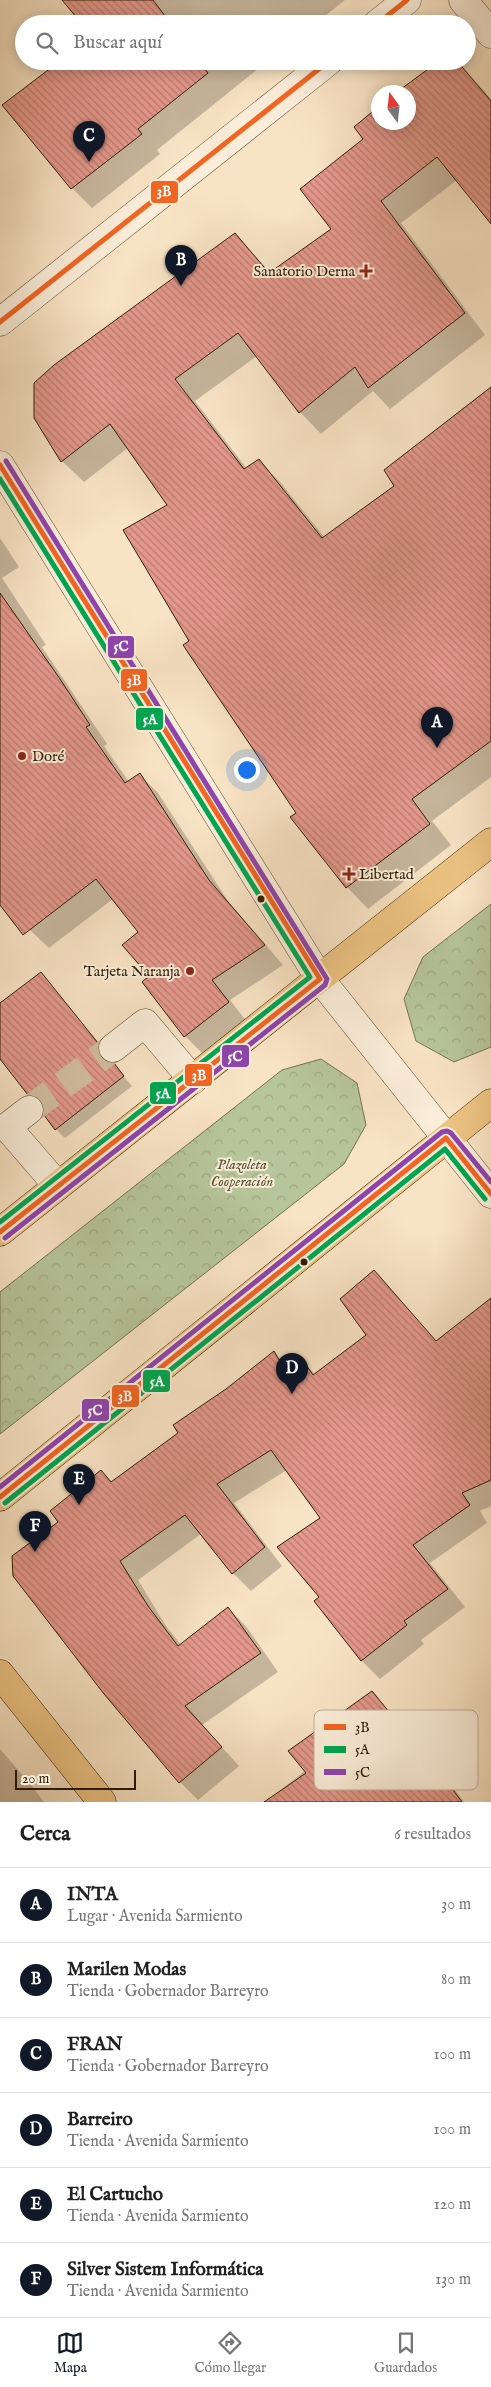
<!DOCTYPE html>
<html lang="es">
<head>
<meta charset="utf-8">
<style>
	body { margin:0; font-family:"IM FELL English",serif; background:#f2f2f2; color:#222 }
	.compass { position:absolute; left:371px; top:85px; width:45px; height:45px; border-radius:50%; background:#fff; box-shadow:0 2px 12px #0003; rotate:345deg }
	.scale { position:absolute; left:15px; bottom:12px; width:121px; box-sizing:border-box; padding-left:5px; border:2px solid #301e04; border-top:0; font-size:14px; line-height:18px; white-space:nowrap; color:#301e04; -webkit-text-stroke:4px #faedd9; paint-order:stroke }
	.you { position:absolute; left:246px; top:769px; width:18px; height:18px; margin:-12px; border:4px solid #fff; border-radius:50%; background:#1a73e8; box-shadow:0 0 0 8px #1a73e833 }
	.badge { display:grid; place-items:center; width:32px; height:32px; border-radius:50%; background:#111827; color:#fff; font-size:16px; font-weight:700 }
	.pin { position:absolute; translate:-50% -41px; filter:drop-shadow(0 1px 2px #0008) }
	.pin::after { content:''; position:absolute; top:26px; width:18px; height:15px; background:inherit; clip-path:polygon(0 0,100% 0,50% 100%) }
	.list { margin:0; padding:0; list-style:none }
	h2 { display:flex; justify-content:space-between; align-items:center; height:65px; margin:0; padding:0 20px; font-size:21px }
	h2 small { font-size:16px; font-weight:400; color:#767676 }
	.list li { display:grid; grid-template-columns:32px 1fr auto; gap:15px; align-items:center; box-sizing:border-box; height:75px; padding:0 20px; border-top:1px solid #e0e0e0 }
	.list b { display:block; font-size:19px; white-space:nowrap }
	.list p { margin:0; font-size:16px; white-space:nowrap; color:#767676 }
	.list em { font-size:16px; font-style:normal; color:#767676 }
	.icon { flex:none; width:28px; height:28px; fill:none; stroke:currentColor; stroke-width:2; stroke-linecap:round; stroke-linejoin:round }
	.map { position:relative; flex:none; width:491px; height:1802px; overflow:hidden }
	.search { position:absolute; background:#fff; box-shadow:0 2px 12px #0003; left:15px; right:15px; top:15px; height:55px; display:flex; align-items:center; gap:12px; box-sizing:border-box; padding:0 18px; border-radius:28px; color:#767676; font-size:19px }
	.sheet { height:515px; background:#fff }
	nav { display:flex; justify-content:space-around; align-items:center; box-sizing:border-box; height:70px; border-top:1px solid #e0e0e0; background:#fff; font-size:14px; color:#767676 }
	nav a { display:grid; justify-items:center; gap:2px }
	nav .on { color:#111827 }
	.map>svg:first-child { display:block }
	.forest { fill:url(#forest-crowns); stroke:#74724f }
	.shadow { fill:#0003 }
	.building { fill:url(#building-back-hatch); stroke:#301e04 }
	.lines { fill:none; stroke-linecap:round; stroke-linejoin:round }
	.minor-tunnel { stroke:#d0bc9e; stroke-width:28; stroke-dasharray:28 14; stroke-linecap:butt }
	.minor-casing { stroke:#624f34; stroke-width:29 }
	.major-casing { stroke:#301e04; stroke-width:29 }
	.minor { stroke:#faedd9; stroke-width:28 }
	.major { stroke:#ecc282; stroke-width:28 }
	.bus-1-casing { stroke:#faedd9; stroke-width:9 }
	.bus-2-casing { stroke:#faedd9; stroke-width:9 }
	.bus-3-casing { stroke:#faedd9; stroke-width:9 }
	.bus-1 { stroke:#f26522; stroke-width:5 }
	.bus-2 { stroke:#00a651; stroke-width:5 }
	.bus-3 { stroke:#8e44ad; stroke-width:5 }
	.poi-dot { fill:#8f2418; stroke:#faedd9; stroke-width:2 }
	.bus-dot { fill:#301e04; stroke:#faedd9; stroke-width:2 }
	.labels { text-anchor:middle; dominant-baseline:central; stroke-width:4; stroke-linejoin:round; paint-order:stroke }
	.poi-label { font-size:15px; fill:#301e04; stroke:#faedd9; text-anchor:end }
	.park-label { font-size:15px; font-style:italic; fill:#585031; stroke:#faedd9 }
	.key { fill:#faedd9; stroke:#bdaf99; stroke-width:1 }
	.key-label { font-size:14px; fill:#301e04 }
	.line-badge { stroke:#faedd9; stroke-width:2 }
	.badge-label { font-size:14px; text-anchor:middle; font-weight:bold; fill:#fff }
</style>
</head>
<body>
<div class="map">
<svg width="491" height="1802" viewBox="0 0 491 1802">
	<defs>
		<pattern id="forest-crowns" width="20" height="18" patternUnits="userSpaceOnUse" patternTransform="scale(1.25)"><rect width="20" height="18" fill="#b7c59a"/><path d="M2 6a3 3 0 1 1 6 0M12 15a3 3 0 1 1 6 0" fill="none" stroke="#9ea983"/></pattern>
		<pattern id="building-back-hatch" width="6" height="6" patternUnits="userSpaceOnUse" patternTransform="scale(1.25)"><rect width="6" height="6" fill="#e4988b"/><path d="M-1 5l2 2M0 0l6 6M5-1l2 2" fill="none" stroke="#b97b6f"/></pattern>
	</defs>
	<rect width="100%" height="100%" fill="#f8e3c4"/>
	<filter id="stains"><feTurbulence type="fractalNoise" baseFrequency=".004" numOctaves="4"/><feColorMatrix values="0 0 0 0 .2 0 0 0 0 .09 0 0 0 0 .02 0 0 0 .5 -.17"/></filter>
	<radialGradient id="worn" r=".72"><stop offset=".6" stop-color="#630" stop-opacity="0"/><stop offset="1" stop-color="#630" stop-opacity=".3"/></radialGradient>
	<g class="forest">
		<polygon points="491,904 491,1047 454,1062 416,1041 404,999 423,957"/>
		<polygon points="321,1059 357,1083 366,1125 344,1164 0,1434 0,1292 282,1070"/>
	</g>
	<g class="shadow">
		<polygon points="64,0 345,0 315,24 83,24"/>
		<polygon points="62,61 268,61 157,150 160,154 92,208 72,188 4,105"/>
		<polygon points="441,61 457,61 491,99 491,222 457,180 401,223 485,335 390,409 373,391 321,434 300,412 257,356 195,401 247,469 259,461 280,482 325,538 396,486 491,389 491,777 432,821 451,845 368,909 347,887 298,813 169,505 129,447 84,482 62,461 35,418 235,235 271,273 332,229 365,139 355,127 378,109 378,122 408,122 408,92 400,92"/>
		<polygon points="0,538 19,567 2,578 46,645 42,647 107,744 104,746 129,782 139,774 158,793 228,901 283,965 230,1000 247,1022 204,1055 185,1036 144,982 151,976 139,932 113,899 49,948 30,930 0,893"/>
		<polygon points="41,974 107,1053 108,1064 114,1065 132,1086 65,1138 56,1129 44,1104 38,1103 29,1094 0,1057 0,1004"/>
		<polygon points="373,1272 437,1342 491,1300 491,1506 480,1511 487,1523 430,1563 465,1607 421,1640 424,1644 380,1679 362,1661 316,1601 321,1597 322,1518 287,1470 234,1503 282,1566 251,1591 233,1573 201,1534 138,1580 166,1626 181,1645 228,1608 246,1626 278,1672 202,1725 239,1766 198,1800 180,1782 60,1522 101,1471 112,1482 180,1433 227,1390 274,1353 291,1370 302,1361 316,1375 368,1336"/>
		<polygon points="372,1692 405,1729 422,1745 464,1802 266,1802 306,1770"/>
		<polygon points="0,1749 32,1786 44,1802 0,1802"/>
	</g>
	<g class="building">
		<polygon points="62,0 153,0 171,24 82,24"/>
		<polygon points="60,61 199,61 208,73 138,129 142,134 71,189 2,105"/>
		<polygon points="439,61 457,61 491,101 491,224 437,157 381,201 465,313 368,388 355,367 299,413 238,333 175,379 244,469 259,459 322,538 394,486 384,470 491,387 491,741 412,799 430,824 346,888 290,817 296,813 183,645 189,641 123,530 167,505 110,424 61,462 34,418 34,383 54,365 235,233 269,273 331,229 300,189 363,139 354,127 378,107 378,122 408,122 408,92 397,92"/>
		<polygon points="0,593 60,679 90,725 86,727 125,783 140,773 209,880 265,945 212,980 229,1002 184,1037 142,982 149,976 122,945 138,932 96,879 23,935 0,905"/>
		<polygon points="41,972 98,1043 98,1051 101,1058 107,1062 114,1063 124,1076 55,1130 44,1115 44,1107 41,1100 35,1096 28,1095 0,1059 0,1003"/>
		<polygon points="374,1270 436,1341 491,1298 491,1480 462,1493 470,1505 413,1545 448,1589 404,1621 407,1625 361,1661 314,1601 319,1597 277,1547 320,1518 271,1450 217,1484 265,1547 232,1574 185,1515 120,1561 148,1606 178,1646 228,1607 261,1653 185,1706 222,1747 179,1783 104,1694 13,1576 12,1556 58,1522 50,1511 101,1470 111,1482 178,1433 173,1425 226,1389 274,1351 286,1372 302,1359 313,1375 366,1335 340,1299"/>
		<polygon points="372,1691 403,1729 406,1727 462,1802 264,1802 306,1773 288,1751"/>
	</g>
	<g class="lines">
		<polyline class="minor-tunnel" points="29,1110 113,1048"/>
		<g class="minor-casing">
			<g id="minor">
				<polyline points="463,0 491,34"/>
				<polyline points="377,24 407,0"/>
				<polyline points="0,322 329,61"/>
				<polyline points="0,465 320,979 491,1194"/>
				<polyline points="113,1048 145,1023 193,1080"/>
				<polyline points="29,1110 7,1127 58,1186"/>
			</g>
		</g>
		<g class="major-casing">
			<g id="major">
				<polyline points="0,1232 491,842"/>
				<polyline points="0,1497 491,1103"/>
				<polyline points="0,1674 102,1802"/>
			</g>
		</g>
		<use href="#minor" class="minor"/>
		<use href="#major" class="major"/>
		<g class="bus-1-casing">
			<g id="bus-1">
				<polyline points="377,24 407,0"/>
				<polyline points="0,322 329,61"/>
				<polyline points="0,465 320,979 0,1232"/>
				<polyline points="0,1497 446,1138 491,1194"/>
			</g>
		</g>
		<g class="bus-2-casing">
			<g id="bus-2">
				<polyline points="0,479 310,977 0,1222"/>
				<polyline points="5,1503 445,1149 485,1199"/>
			</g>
		</g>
		<g class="bus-3-casing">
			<g id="bus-3">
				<polyline points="5,1238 325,985 327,979 6,461"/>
				<polyline points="0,1487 442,1132 447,1131 451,1133 491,1182"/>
			</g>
		</g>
		<use href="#bus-1" class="bus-1"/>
		<use href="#bus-2" class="bus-2"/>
		<use href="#bus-3" class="bus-3"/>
	</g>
	<g class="poi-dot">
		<path d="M363.5 263.5h5v5h5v5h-5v5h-5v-5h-5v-5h5z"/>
		<circle cx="22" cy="756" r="5"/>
		<path d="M346.5 866.5h5v5h5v5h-5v5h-5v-5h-5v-5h5z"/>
		<circle cx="190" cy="971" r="5"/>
	</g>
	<g class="bus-dot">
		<circle cx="261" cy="899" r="4.5"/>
		<circle cx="304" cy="1262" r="4.5"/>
	</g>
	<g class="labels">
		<g class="poi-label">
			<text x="355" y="271">Sanatorio Derna</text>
			<text x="32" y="756" text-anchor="start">Doré</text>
			<text x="359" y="874" text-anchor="start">Libertad</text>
			<text x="180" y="971">Tarjeta Naranja</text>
		</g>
		<g class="park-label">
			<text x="242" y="1164">Plazoleta<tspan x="242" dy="17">Cooperación</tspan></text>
		</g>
	</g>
	<rect x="314" y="1710" width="164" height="80" rx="8" class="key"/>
	<rect x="324" y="1724" width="22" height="6" fill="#f26522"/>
	<rect x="324" y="1746" width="22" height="7" fill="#00a651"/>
	<rect x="324" y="1769" width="22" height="6" fill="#8e44ad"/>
	<g class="key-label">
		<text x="355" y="1732">3B</text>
		<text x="355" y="1754">5A</text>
		<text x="355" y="1777">5C</text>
	</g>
	<g class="line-badge">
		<rect x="150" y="180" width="29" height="24" rx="5" fill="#f26522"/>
		<rect x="107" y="635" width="28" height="24" rx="5" fill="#8e44ad"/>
		<rect x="120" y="668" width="28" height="24" rx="5" fill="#f26522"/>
		<rect x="135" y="707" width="29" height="24" rx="5" fill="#00a651"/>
		<rect x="221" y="1044" width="29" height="24" rx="5" fill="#8e44ad"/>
		<rect x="184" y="1063" width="29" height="24" rx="5" fill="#f26522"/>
		<rect x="149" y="1081" width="28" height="24" rx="5" fill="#00a651"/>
		<rect x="142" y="1369" width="29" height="24" rx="5" fill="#00a651"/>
		<rect x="111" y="1384" width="29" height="24" rx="5" fill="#f26522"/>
		<rect x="81" y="1398" width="29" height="24" rx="5" fill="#8e44ad"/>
	</g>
	<g class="badge-label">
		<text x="164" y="196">3B</text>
		<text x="121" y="651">5C</text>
		<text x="134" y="685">3B</text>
		<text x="150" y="724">5A</text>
		<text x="235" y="1061">5C</text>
		<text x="199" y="1080">3B</text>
		<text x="163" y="1098">5A</text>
		<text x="157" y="1386">5A</text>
		<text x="125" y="1401">3B</text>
		<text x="95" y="1415">5C</text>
	</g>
	<rect width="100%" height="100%" filter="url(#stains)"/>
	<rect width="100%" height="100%" fill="url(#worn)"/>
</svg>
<svg class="compass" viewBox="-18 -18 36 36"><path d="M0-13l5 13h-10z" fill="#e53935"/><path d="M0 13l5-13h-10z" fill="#767676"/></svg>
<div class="scale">20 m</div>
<div class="you"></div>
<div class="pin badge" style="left:437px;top:748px">A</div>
<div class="pin badge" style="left:181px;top:286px">B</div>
<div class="pin badge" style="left:89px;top:162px">C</div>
<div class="pin badge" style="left:292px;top:1394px">D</div>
<div class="pin badge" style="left:79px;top:1505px">E</div>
<div class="pin badge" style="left:35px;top:1552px">F</div>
<div class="search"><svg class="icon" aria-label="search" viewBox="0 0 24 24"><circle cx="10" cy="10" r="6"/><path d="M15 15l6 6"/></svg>Buscar aquí</div>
</div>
<section class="sheet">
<h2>Cerca<small>6 resultados</small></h2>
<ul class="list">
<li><span class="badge">A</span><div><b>INTA</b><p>Lugar · Avenida Sarmiento</p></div><em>30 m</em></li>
<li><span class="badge">B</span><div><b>Marilen Modas</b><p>Tienda · Gobernador Barreyro</p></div><em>80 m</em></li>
<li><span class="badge">C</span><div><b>FRAN</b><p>Tienda · Gobernador Barreyro</p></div><em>100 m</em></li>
<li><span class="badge">D</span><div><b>Barreiro</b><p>Tienda · Avenida Sarmiento</p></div><em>100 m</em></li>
<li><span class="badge">E</span><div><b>El Cartucho</b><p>Tienda · Avenida Sarmiento</p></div><em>120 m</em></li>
<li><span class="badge">F</span><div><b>Silver Sistem Informática</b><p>Tienda · Avenida Sarmiento</p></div><em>130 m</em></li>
</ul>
</section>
<nav>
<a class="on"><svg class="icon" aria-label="map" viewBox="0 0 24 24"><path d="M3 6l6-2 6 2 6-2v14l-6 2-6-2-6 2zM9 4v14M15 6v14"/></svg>Mapa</a>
<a><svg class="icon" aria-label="directions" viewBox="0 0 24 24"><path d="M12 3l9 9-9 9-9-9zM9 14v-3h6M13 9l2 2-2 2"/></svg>Cómo llegar</a>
<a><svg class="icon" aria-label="saved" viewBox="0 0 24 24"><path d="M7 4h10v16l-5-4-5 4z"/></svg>Guardados</a>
</nav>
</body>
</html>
